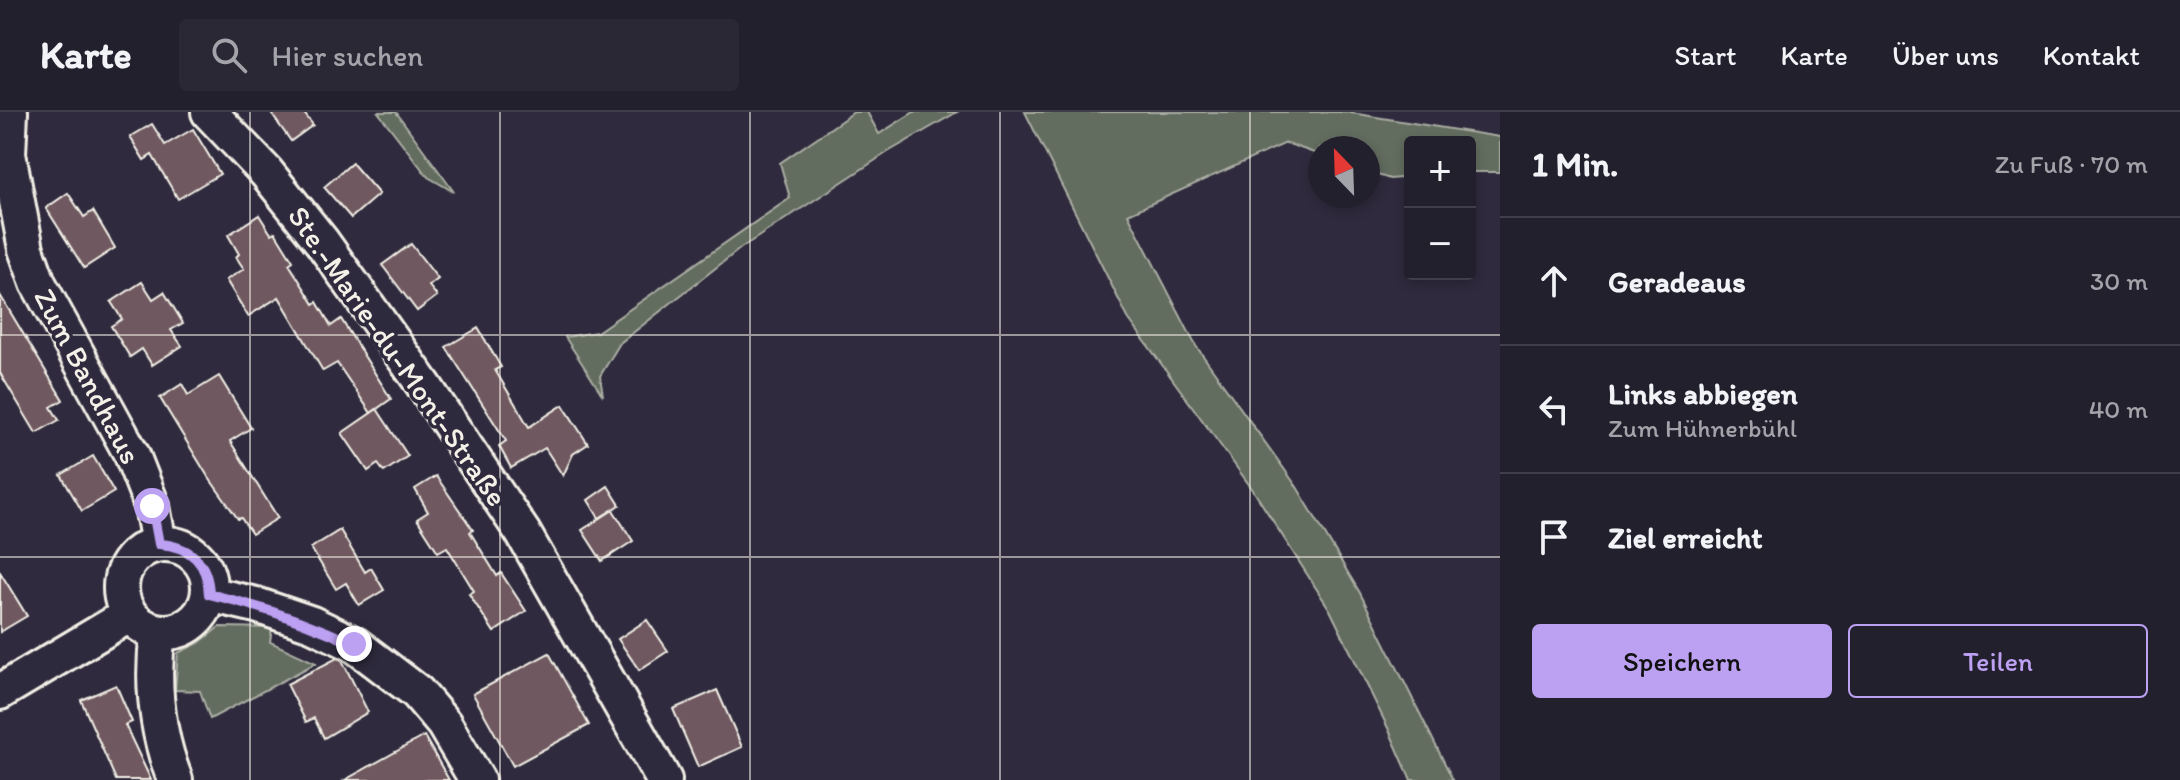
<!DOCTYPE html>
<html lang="de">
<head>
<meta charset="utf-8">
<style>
	body { margin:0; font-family:Itim,sans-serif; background:#2b2836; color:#f1f3f6 }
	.controls { position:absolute; right:24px; top:24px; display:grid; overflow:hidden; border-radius:8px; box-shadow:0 4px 12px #0003 }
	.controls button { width:72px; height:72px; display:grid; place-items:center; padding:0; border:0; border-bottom:2px solid #403e4a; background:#23202e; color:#f1f3f6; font:40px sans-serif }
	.compass { position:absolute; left:1308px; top:24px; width:72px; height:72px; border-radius:50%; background:#23202e; box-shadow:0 4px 12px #0003; rotate:337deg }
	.stop { position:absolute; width:24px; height:24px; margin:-18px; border:6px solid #bca0f2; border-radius:50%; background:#fff }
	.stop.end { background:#bca0f2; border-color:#fff; box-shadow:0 2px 8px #0008 }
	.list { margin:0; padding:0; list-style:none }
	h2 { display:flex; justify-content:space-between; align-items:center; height:104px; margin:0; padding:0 32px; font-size:34px }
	h2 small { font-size:26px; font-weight:400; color:#a3a3aa }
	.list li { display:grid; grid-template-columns:52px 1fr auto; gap:24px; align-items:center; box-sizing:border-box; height:128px; padding:0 32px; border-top:2px solid #403e4a }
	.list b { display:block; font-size:30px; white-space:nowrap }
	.list p { margin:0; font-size:26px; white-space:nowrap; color:#a3a3aa }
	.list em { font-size:26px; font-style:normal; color:#a3a3aa }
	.actions { display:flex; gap:16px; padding:24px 32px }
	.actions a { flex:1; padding:18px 0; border:2px solid #bca0f2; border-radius:8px; text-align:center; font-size:28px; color:#bca0f2 }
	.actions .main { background:#bca0f2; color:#111 }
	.icon { flex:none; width:44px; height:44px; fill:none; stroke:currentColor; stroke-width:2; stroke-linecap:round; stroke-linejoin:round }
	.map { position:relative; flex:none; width:1500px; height:668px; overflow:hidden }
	header { display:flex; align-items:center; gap:48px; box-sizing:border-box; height:112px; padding:0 40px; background:#23202e; border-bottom:2px solid #403e4a }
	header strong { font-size:38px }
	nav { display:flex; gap:44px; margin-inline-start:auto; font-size:28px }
	.search { width:560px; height:72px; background:#2b2836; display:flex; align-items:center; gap:20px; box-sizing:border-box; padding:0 28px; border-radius:8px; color:#a3a3aa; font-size:30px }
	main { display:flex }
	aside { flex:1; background:#23202e }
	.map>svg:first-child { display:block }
	.green { fill:#626c5f; stroke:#abaea4; stroke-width:2 }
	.building { fill:#705960; stroke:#f4f1e8; stroke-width:2 }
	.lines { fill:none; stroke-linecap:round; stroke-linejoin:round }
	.minor-casing { stroke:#f4f1e8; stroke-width:40 }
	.minor { stroke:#2f2a3d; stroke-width:34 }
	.route { stroke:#bca0f2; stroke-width:10 }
	.grid { fill:none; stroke:#f4f1e8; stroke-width:2; stroke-opacity:0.55 }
	.labels { text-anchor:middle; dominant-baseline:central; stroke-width:7; stroke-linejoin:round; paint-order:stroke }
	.street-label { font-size:30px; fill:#f4f1e8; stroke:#2f2a3d }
</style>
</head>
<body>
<header>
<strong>Karte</strong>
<div class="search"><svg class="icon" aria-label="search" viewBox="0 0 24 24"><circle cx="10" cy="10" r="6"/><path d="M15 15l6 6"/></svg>Hier suchen</div>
<nav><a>Start</a><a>Karte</a><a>Über uns</a><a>Kontakt</a></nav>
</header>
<main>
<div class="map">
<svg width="1500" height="668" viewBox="0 0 1500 668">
	<rect width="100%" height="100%" fill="#2f2a3d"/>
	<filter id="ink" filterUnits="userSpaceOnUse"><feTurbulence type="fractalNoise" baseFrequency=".0125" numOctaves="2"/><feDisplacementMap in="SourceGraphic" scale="16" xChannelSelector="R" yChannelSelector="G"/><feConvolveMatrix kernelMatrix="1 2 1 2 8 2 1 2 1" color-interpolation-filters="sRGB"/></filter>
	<g filter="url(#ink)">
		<g class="green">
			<polygon points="378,0 396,0 454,80 428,65"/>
			<polygon points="854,0 867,0 879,22 914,0 957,0 888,40 741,136 620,231 600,264 603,284 565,225 597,220 790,86 780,51"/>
			<polygon points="1025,0 1345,0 1500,25 1500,60 1470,60 1470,30 1410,30 1410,65 1390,67 1368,60 1368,36 1320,36 1320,43 1286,31 1128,102 1196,234 1297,375 1360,481 1453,668 1411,668 1388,616 1330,498 1253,378 1128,206"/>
			<polygon points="219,515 272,516 270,530 316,551 210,607 200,579 175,578 178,541 199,531"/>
		</g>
		<g class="building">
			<polygon points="270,0 303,0 313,13 291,29"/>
			<polygon points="152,12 165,33 193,17 220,62 178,87 152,43 144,48 130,25"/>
			<polygon points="352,51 379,82 351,106 324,75"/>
			<polygon points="68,81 84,105 93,99 115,136 84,156 46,96"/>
			<polygon points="259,103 271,122 275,120 293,149 289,152 314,192 317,190 331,214 341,207 391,287 371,301 337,251 323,259 279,185 248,204 226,168 244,157 236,145 239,142 228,123"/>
			<polygon points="411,132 438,167 429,174 437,184 417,199 382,153"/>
			<polygon points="142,170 153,187 164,180 183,211 171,218 182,234 152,253 142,237 130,245 111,214 122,207 111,190"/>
			<polygon points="0,183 63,288 51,295 59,308 36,321 0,261"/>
			<polygon points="478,216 501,255 495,258 529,315 563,293 588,332 573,342 563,364 545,336 511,356 499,334 506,329 446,235"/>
			<polygon points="219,264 251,316 230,329 278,406 252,422 241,406 238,407 207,363 160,286 182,272 188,283"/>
			<polygon points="377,297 408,344 384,360 378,352 368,359 342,321"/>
			<polygon points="93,344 114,380 82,399 61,363"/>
			<polygon points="436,364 473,418 470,420 497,464 501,461 526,499 494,520 469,482 474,479 447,435 438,440 417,407 428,400 415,377"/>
			<polygon points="608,374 620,393 599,406 588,388"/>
			<polygon points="613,398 633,429 602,449 582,418"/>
			<polygon points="340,418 365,460 371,456 384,478 359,493 346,471 336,477 311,436"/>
			<polygon points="0,460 27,504 0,520"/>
			<polygon points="647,508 668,539 639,558 618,527"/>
			<polygon points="549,541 589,613 513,654 473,582"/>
			<polygon points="337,546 342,548 368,600 324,626 314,606 306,610 287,572"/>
			<polygon points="116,573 132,610 125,613 151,668 116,668 81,588"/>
			<polygon points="717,578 742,635 698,655 673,597"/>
			<polygon points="424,624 449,668 345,668"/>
		</g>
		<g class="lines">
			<g class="minor-casing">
				<g id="minor">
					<polyline points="10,0 8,42 26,137 38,171 132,343 152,394 159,432"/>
					<polyline points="209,0 266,60 322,130 423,272 523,421 664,668"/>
					<circle cx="165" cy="476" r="44"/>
					<polyline points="209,482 256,493 312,512 354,532 417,580 444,612 477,668"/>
					<path d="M158,520C151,572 156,619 175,668"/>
					<polyline points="0,580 129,503"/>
				</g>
			</g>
			<use href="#minor" class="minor"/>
		</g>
	</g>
	<g class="lines" filter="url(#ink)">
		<path class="route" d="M152,394L159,432C191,434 208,451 209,482C260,494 307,510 354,532"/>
	</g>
	<path class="grid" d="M250,0V668M500,0V668M750,0V668M1000,0V668M1250,0V668M0,223H1500M0,445H1500"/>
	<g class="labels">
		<g class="street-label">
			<text transform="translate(398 244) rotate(55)">Ste.-Marie-du-Mont-Straße</text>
			<text transform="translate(88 264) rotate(62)">Zum Bandhaus</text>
		</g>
	</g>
</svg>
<div class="controls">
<button>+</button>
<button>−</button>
</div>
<svg class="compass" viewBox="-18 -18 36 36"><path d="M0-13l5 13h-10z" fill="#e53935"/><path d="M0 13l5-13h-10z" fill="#a3a3aa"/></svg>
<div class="stop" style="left:152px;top:394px"></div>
<div class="stop end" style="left:354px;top:532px"></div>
</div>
<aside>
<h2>1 Min.<small>Zu Fuß · 70 m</small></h2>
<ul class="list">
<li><svg class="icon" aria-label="ahead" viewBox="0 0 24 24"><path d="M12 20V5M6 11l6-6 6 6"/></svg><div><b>Geradeaus</b></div><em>30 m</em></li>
<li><svg class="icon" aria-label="left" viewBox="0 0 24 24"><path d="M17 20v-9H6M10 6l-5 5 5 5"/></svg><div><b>Links abbiegen</b><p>Zum Hühnerbühl</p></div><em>40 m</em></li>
<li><svg class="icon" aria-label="arrive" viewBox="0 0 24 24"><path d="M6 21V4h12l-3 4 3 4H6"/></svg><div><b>Ziel erreicht</b></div></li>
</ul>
<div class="actions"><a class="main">Speichern</a><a>Teilen</a></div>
</aside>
</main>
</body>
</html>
